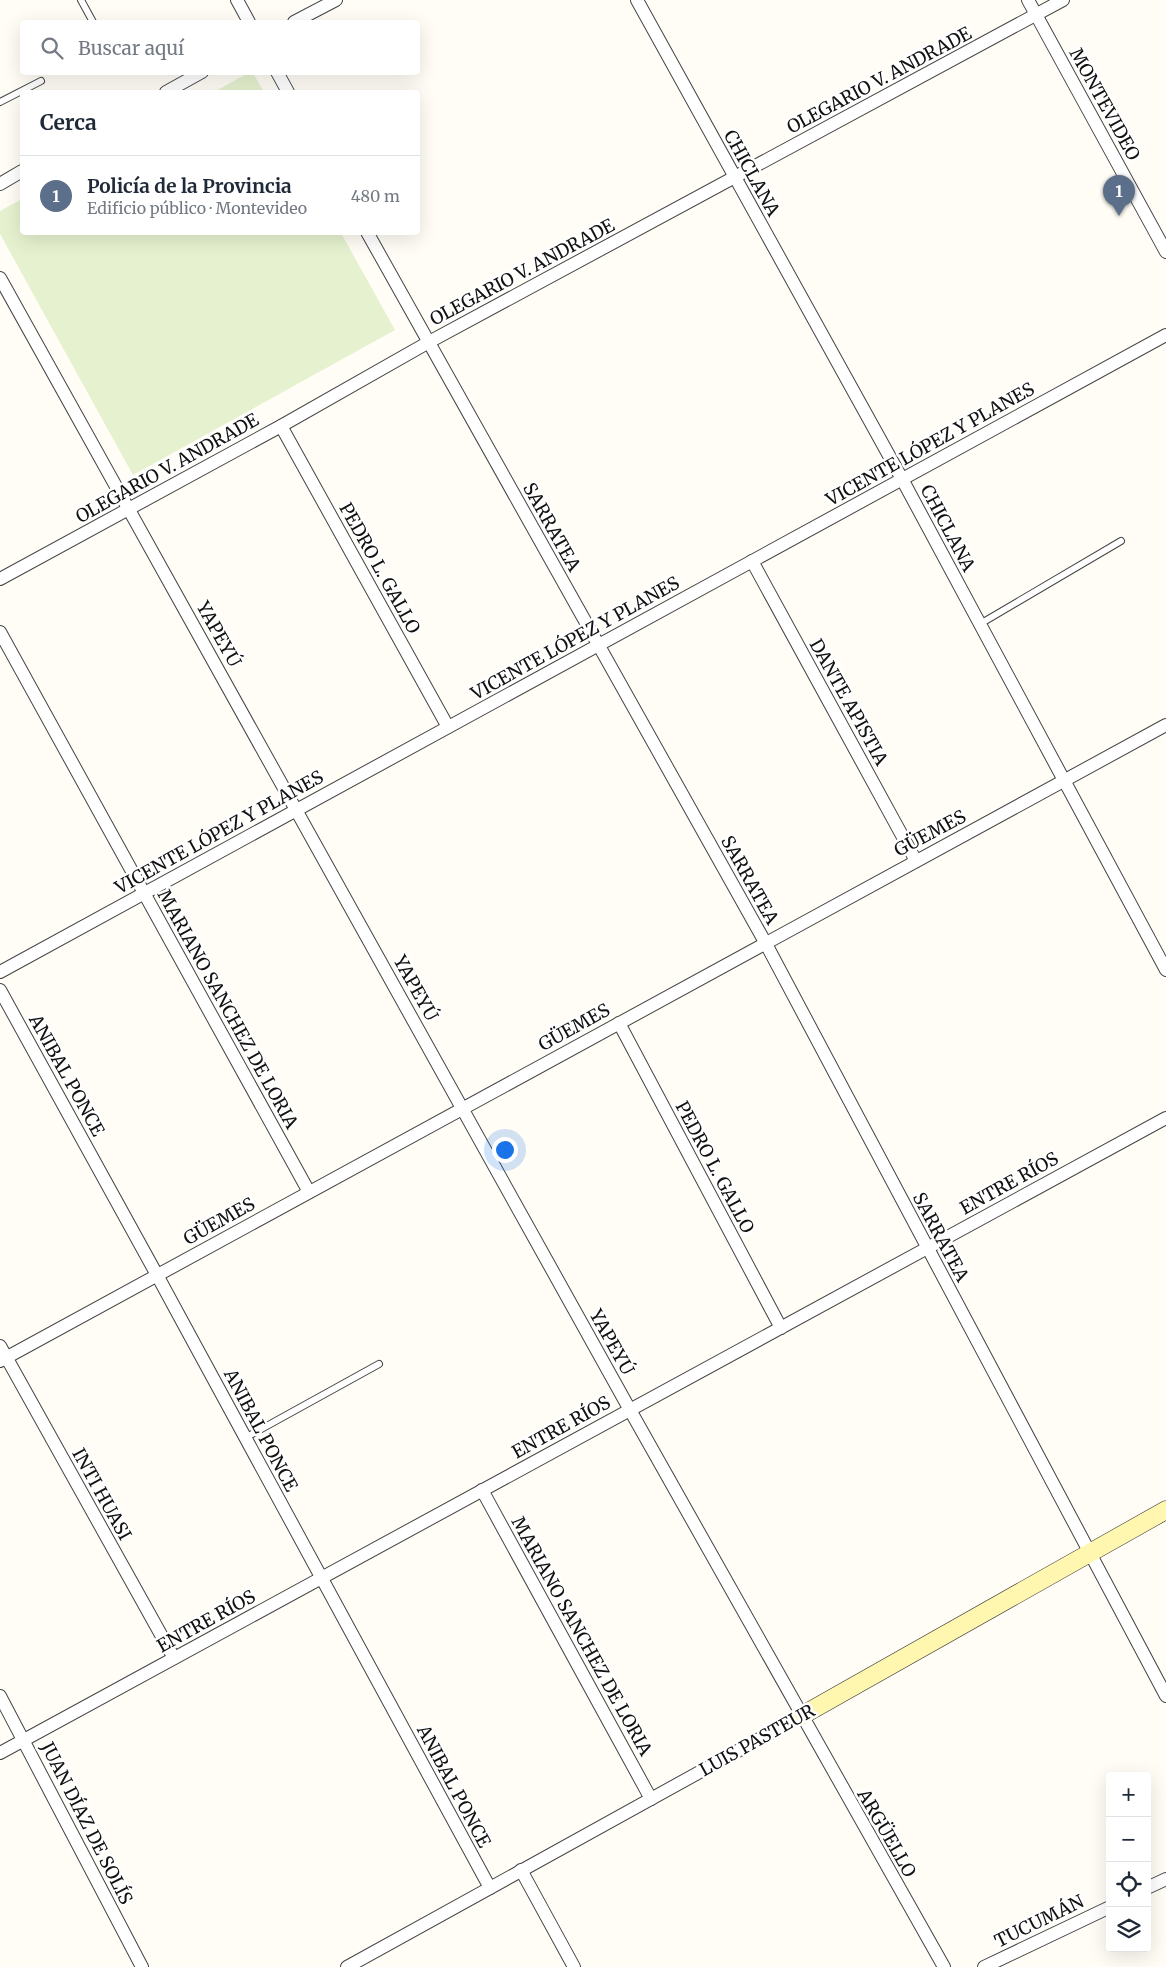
<!DOCTYPE html>
<html lang="es">
<head>
<meta charset="utf-8">
<style>
	body { margin:0; font-family:Merriweather,serif; background:#f2f2f3; color:#1f2937 }
	.controls { position:absolute; right:15px; bottom:15px; display:grid; overflow:hidden; border-radius:5px; box-shadow:0 5px 20px #0002 }
	.controls button { width:45px; height:45px; display:grid; place-items:center; padding:0; border:0; border-bottom:1px solid #e0e1e3; background:#fff; color:#1f2937; font:25px sans-serif }
	.you { position:absolute; left:504px; top:1149px; width:18px; height:18px; margin:-12px; border:4px solid #fff; border-radius:50%; background:#1a73e8; box-shadow:0 0 0 8px #1a73e833 }
	.badge { display:grid; place-items:center; width:32px; height:32px; border-radius:50%; background:#ea580c; color:#fff; font-size:16px; font-weight:700 }
	.pin { position:absolute; translate:-50% -41px; filter:drop-shadow(0 1px 2px #0008) }
	.pin::after { content:''; position:absolute; top:26px; width:18px; height:15px; background:inherit; clip-path:polygon(0 0,100% 0,50% 100%) }
	.list { margin:0; padding:0; list-style:none }
	h2 { display:flex; justify-content:space-between; align-items:center; height:65px; margin:0; padding:0 20px; font-size:21px }
	h2 small { font-size:16px; font-weight:400; color:#747a83 }
	.list li { display:grid; grid-template-columns:32px 1fr auto; gap:15px; align-items:center; box-sizing:border-box; height:80px; padding:0 20px; border-top:1px solid #e0e1e3 }
	.list b { display:block; font-size:19px; white-space:nowrap }
	.list p { margin:0; font-size:16px; white-space:nowrap; color:#747a83 }
	.list em { font-size:16px; font-style:normal; color:#747a83 }
	.icon { flex:none; width:28px; height:28px; fill:none; stroke:currentColor; stroke-width:2; stroke-linecap:round; stroke-linejoin:round }
	.map { position:relative; flex:none; width:1166px; height:1967px; overflow:hidden }
	.search { position:absolute; background:#fff; box-shadow:0 5px 20px #0002; left:20px; top:20px; width:400px; height:55px; display:flex; align-items:center; gap:12px; box-sizing:border-box; padding:0 18px; border-radius:5px; color:#747a83; font-size:19px }
	.panel { position:absolute; background:#fff; box-shadow:0 5px 20px #0002; left:20px; top:90px; width:400px; height:145px; border-radius:5px }
	.map>svg:first-child { display:block }
	.pitch { fill:#e6f2cf }
	.lines { fill:none; stroke-linecap:round; stroke-linejoin:round }
	.lane-casing { stroke:#444; stroke-width:8 }
	.street-casing { stroke:#444; stroke-width:14 }
	.secondary-casing { stroke:#333; stroke-width:19 }
	.lane { stroke:#fff; stroke-width:6 }
	.street { stroke:#fff; stroke-width:12 }
	.secondary { stroke:#fff6b0; stroke-width:18 }
	.labels { text-anchor:middle; dominant-baseline:central; stroke-width:5; stroke-linejoin:round; paint-order:stroke }
	.street-label { font-size:18px; fill:#111; stroke:#fff }
</style>
</head>
<body>
<div class="map">
<svg width="1166" height="1967" viewBox="0 0 1166 1967">
	<rect width="100%" height="100%" fill="#fffdf5"/>
	<g class="pitch">
		<polygon points="250,72 253,73 264,92 214,92"/>
		<polygon points="22,199 22,232 341,233 395,330 133,475 0,234 0,211"/>
	</g>
	<g class="lines">
		<g class="lane-casing">
			<g id="lane">
				<polyline points="81,0 93,22"/>
				<polyline points="0,102 41,81"/>
				<polyline points="980,624 1121,541"/>
				<polyline points="245,1438 379,1364"/>
			</g>
		</g>
		<g class="street-casing">
			<g id="street">
				<polyline points="237,0 249,22"/>
				<polyline points="637,0 902,479 1166,970"/>
				<polyline points="1028,0 1166,252"/>
				<polyline points="294,22 336,0"/>
				<polyline points="277,72 288,92"/>
				<polyline points="166,92 202,72"/>
				<polyline points="0,184 22,171"/>
				<polyline points="367,232 765,942 1166,1696"/>
				<polyline points="0,278 630,1410 944,1967"/>
				<polyline points="281,426 448,727"/>
				<polyline points="752,561 916,861"/>
				<polyline points="0,579 281,426 429,342 1063,0"/>
				<polyline points="0,632 309,1192"/>
				<polyline points="0,972 1166,335"/>
				<polyline points="0,990 157,1275 490,1888"/>
				<polyline points="619,1023 781,1328"/>
				<polyline points="0,1346 174,1658"/>
				<polyline points="0,1361 1166,725"/>
				<polyline points="482,1490 651,1799"/>
				<polyline points="0,1696 142,1967"/>
				<polyline points="0,1753 1166,1118"/>
				<polyline points="521,1870 574,1967"/>
				<polyline points="1147,1888 1166,1879"/>
				<polyline points="347,1967 801,1716"/>
				<polyline points="984,1967 1110,1907"/>
			</g>
		</g>
		<g class="secondary-casing">
			<polyline id="secondary" points="801,1716 1166,1510"/>
		</g>
		<use href="#lane" class="lane"/>
		<use href="#street" class="street"/>
		<use href="#secondary" class="secondary"/>
	</g>
	<g class="labels">
		<g class="street-label">
			<text transform="translate(879 80) rotate(-28)">OLEGARIO V. ANDRADE</text>
			<text transform="translate(1105 104) rotate(61)">MONTEVIDEO</text>
			<text transform="translate(752 173) rotate(61)">CHICLANA</text>
			<text transform="translate(522 272) rotate(-28)">OLEGARIO V. ANDRADE</text>
			<text transform="translate(930 444) rotate(-29)">VICENTE LÓPEZ Y PLANES</text>
			<text transform="translate(167 468) rotate(-29)">OLEGARIO V. ANDRADE</text>
			<text transform="translate(552 527) rotate(61)">SARRATEA</text>
			<text transform="translate(948 528) rotate(62)">CHICLANA</text>
			<text transform="translate(380 568) rotate(61)">PEDRO L. GALLO</text>
			<text transform="translate(219 634) rotate(61)">YAPEYÚ</text>
			<text transform="translate(575 638) rotate(-29)">VICENTE LÓPEZ Y PLANES</text>
			<text transform="translate(849 702) rotate(61)">DANTE APISTIA</text>
			<text transform="translate(219 832) rotate(-29)">VICENTE LÓPEZ Y PLANES</text>
			<text transform="translate(930 833) rotate(-28)">GÜEMES</text>
			<text transform="translate(750 880) rotate(61)">SARRATEA</text>
			<text transform="translate(416 988) rotate(61)">YAPEYÚ</text>
			<text transform="translate(228 1009) rotate(61)">MARIANO SANCHEZ DE LORIA</text>
			<text transform="translate(574 1027) rotate(-29)">GÜEMES</text>
			<text transform="translate(67 1075) rotate(61)">ANIBAL PONCE</text>
			<text transform="translate(715 1167) rotate(62)">PEDRO L. GALLO</text>
			<text transform="translate(1009 1183) rotate(-29)">ENTRE RÍOS</text>
			<text transform="translate(219 1221) rotate(-29)">GÜEMES</text>
			<text transform="translate(941 1237) rotate(62)">SARRATEA</text>
			<text transform="translate(612 1342) rotate(61)">YAPEYÚ</text>
			<text transform="translate(561 1427) rotate(-29)">ENTRE RÍOS</text>
			<text transform="translate(261 1430) rotate(62)">ANIBAL PONCE</text>
			<text transform="translate(102 1494) rotate(61)">INTI HUASI</text>
			<text transform="translate(206 1621) rotate(-29)">ENTRE RÍOS</text>
			<text transform="translate(582 1636) rotate(61)">MARIANO SANCHEZ DE LORIA</text>
			<text transform="translate(757 1740) rotate(-29)">LUIS PASTEUR</text>
			<text transform="translate(454 1786) rotate(62)">ANIBAL PONCE</text>
			<text transform="translate(87 1823) rotate(63)">JUAN DÍAZ DE SOLÍS</text>
			<text transform="translate(887 1833) rotate(60)">ARGÜELLO</text>
			<text transform="translate(1039 1921) rotate(-26)">TUCUMÁN</text>
		</g>
	</g>
</svg>
<div class="controls">
<button>+</button>
<button>−</button>
<button><svg class="icon" aria-label="locate" viewBox="0 0 24 24"><circle cx="12" cy="12" r="6"/><path d="M12 2v4M12 18v4M2 12h4M18 12h4"/></svg></button>
<button><svg class="icon" aria-label="layers" viewBox="0 0 24 24"><path d="M12 4l9 5-9 5-9-5zM3 14l9 5 9-5"/></svg></button>
</div>
<div class="you"></div>
<div class="pin badge" style="left:1119px;top:216px;background:#5c6f8a">1</div>
<div class="search"><svg class="icon" aria-label="search" viewBox="0 0 24 24"><circle cx="10" cy="10" r="6"/><path d="M15 15l6 6"/></svg>Buscar aquí</div>
<section class="panel">
<h2>Cerca<small></small></h2>
<ul class="list">
<li><span class="badge" style="background:#5c6f8a">1</span><div><b>Policía de la Provincia</b><p>Edificio público · Montevideo</p></div><em>480 m</em></li>
</ul>
</section>
</div>
</body>
</html>
